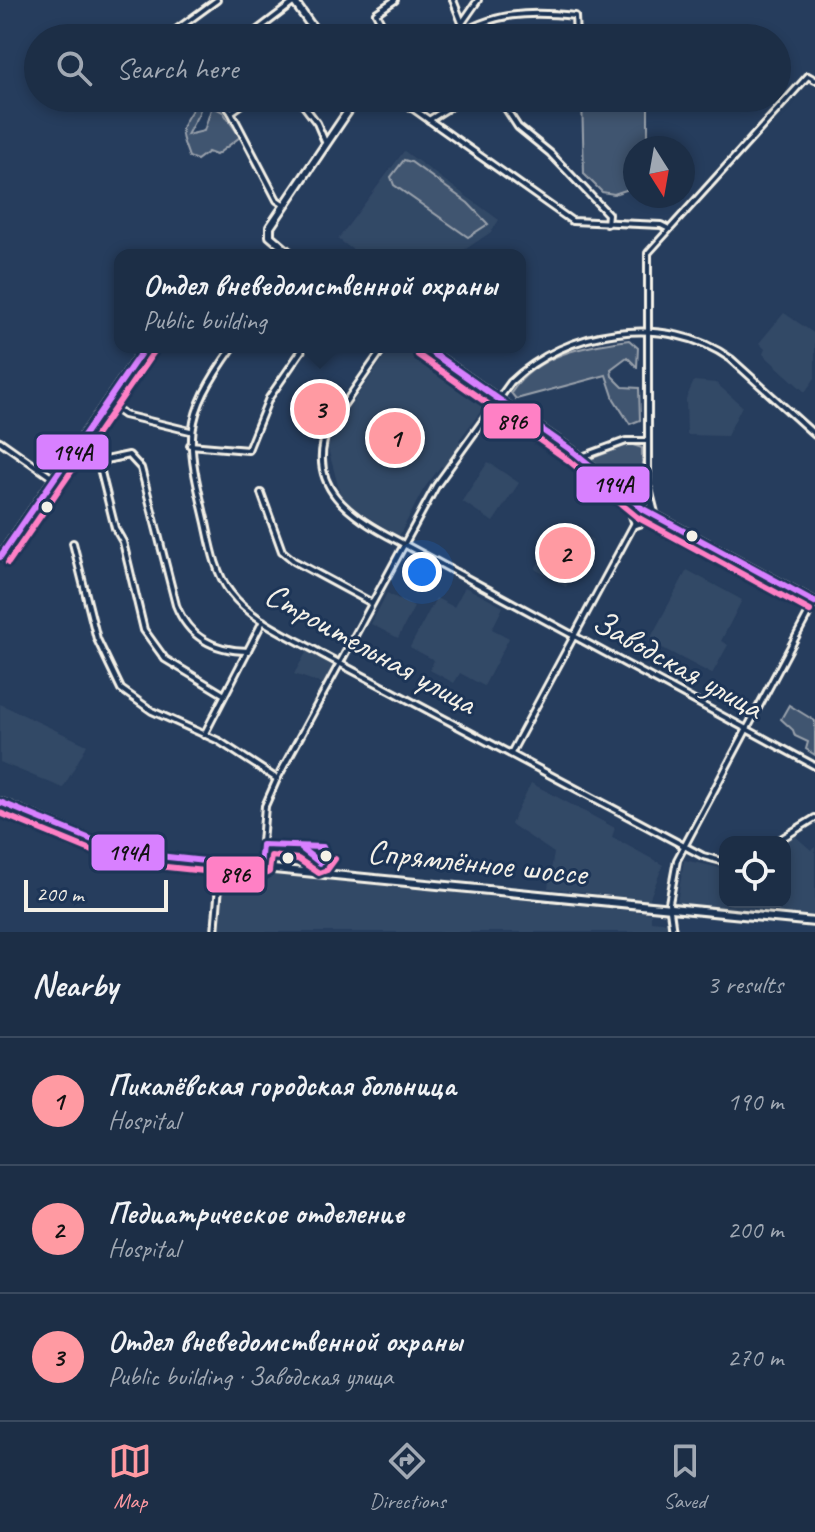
<!DOCTYPE html>
<html lang="en">
<head>
<meta charset="utf-8">
<style>
	body { margin:0; font-family:Caveat,sans-serif; background:#25364d; color:#f1f3f6 }
	.controls { position:absolute; right:24px; bottom:24px; display:grid; overflow:hidden; border-radius:16px; box-shadow:0 4px 12px #0003 }
	.controls button { width:72px; height:72px; display:grid; place-items:center; padding:0; border:0; border-bottom:2px solid #3a4a5f; background:#1c2e46; color:#f1f3f6; font:40px sans-serif }
	.compass { position:absolute; left:623px; top:136px; width:72px; height:72px; border-radius:50%; background:#1c2e46; box-shadow:0 4px 12px #0003; rotate:169deg }
	.scale { position:absolute; left:24px; bottom:20px; width:144px; box-sizing:border-box; padding-left:8px; border:4px solid #f4f1e8; border-top:0; font-size:22px; line-height:28px; white-space:nowrap; color:#f4f1e8; -webkit-text-stroke:6px #1d3557; paint-order:stroke }
	.you { position:absolute; left:422px; top:572px; width:28px; height:28px; margin:-20px; border:6px solid #fff; border-radius:50%; background:#1a73e8; box-shadow:0 0 0 12px #1a73e833 }
	.badge { display:grid; place-items:center; width:52px; height:52px; border-radius:50%; background:#ff9aa2; color:#111; font-size:26px; font-weight:700 }
	.pin { position:absolute; translate:-50% -50%; border:4px solid #fff; box-shadow:0 2px 8px #0006 }
	.popup { position:absolute; left:114px; top:249px; width:412px; height:104px; box-sizing:border-box; display:grid; place-content:center; border-radius:16px; background:#1c2e46; filter:drop-shadow(0 2px 6px #0005); font-size:26px; white-space:nowrap; color:#a0a8b3 }
	.popup b { font-size:30px; color:#f1f3f6 }
	.popup::after { content:''; position:absolute; left:50%; top:100%; margin-left:-16px; border:16px solid transparent; border-top-color:#1c2e46 }
	.list { margin:0; padding:0; list-style:none }
	h2 { display:flex; justify-content:space-between; align-items:center; height:104px; margin:0; padding:0 32px; font-size:34px }
	h2 small { font-size:26px; font-weight:400; color:#a0a8b3 }
	.list li { display:grid; grid-template-columns:52px 1fr auto; gap:24px; align-items:center; box-sizing:border-box; height:128px; padding:0 32px; border-top:2px solid #3a4a5f }
	.list b { display:block; font-size:30px; white-space:nowrap }
	.list p { margin:0; font-size:26px; white-space:nowrap; color:#a0a8b3 }
	.list em { font-size:26px; font-style:normal; color:#a0a8b3 }
	.icon { flex:none; width:44px; height:44px; fill:none; stroke:currentColor; stroke-width:2; stroke-linecap:round; stroke-linejoin:round }
	.map { position:relative; flex:none; width:815px; height:932px; overflow:hidden }
	.search { position:absolute; background:#1c2e46; box-shadow:0 4px 12px #0003; left:24px; right:24px; top:24px; height:88px; display:flex; align-items:center; gap:20px; box-sizing:border-box; padding:0 28px; border-radius:44px; color:#a0a8b3; font-size:30px }
	.sheet { height:488px; background:#1c2e46 }
	nav { display:flex; justify-content:space-around; align-items:center; box-sizing:border-box; height:112px; border-top:2px solid #3a4a5f; background:#1c2e46; font-size:22px; color:#a0a8b3 }
	nav a { display:grid; justify-items:center; gap:4px }
	nav .on { color:#ff9aa2 }
	.map>svg:first-child { display:block }
	.built { fill:#334966 }
	.green { fill:#40546f; stroke:#9aa2ac; stroke-width:2 }
	.lines { fill:none; stroke-linecap:round; stroke-linejoin:round }
	.street-casing { stroke:#f4f1e8; stroke-width:10 }
	.secondary-casing { stroke:#f4f1e8; stroke-width:12 }
	.street { stroke:#1d3557; stroke-width:4 }
	.secondary { stroke:#1d3557; stroke-width:6 }
	.bus-1-casing { stroke:#1d3557; stroke-width:12 }
	.bus-2-casing { stroke:#1d3557; stroke-width:12 }
	.bus-1 { stroke:#d880ff; stroke-width:6 }
	.bus-2 { stroke:#ff80c5; stroke-width:6 }
	.bus-dot { fill:#f4f1e8; stroke:#1d3557; stroke-width:3 }
	.labels { text-anchor:middle; dominant-baseline:central; stroke-width:6; stroke-linejoin:round; paint-order:stroke }
	.street-label { font-size:34px; fill:#f4f1e8; stroke:#1d3557 }
	.line-badge { stroke:#1d3557; stroke-width:3 }
	.pale-badge-label { font-size:22px; text-anchor:middle; font-weight:bold; fill:#111 }
</style>
</head>
<body>
<div class="map">
<svg width="815" height="932" viewBox="0 0 815 932">
	<rect width="100%" height="100%" fill="#263d5d"/>
	<filter id="ink" filterUnits="userSpaceOnUse"><feTurbulence type="fractalNoise" baseFrequency=".0125" numOctaves="2"/><feDisplacementMap in="SourceGraphic" scale="16" xChannelSelector="R" yChannelSelector="G"/><feConvolveMatrix kernelMatrix="1 2 1 2 8 2 1 2 1" color-interpolation-filters="sRGB"/></filter>
	<g filter="url(#ink)">
		<g class="built">
			<polygon points="404,151 499,220 491,232 457,255 360,255 338,239"/>
			<polygon points="784,313 815,334 815,378 805,392 763,354 765,349 759,343"/>
			<polygon points="392,347 409,347 487,403 459,440 462,443 445,468 441,466 423,490 399,536 348,505 340,493 328,448 335,427"/>
			<polygon points="694,381 716,383 742,406 727,436 687,435 686,399"/>
			<polygon points="488,462 519,483 493,522 462,501"/>
			<polygon points="561,523 593,540 566,587 535,569"/>
			<polygon points="687,570 742,600 721,641 728,645 712,674 649,641"/>
			<polygon points="465,587 503,607 492,629 509,638 484,686 460,673 454,683 430,670 434,660 410,647 436,598 454,607"/>
			<polygon points="387,593 414,607 398,638 371,624"/>
			<polygon points="307,651 334,665 323,684 294,674"/>
			<polygon points="0,704 87,745 63,788 0,762"/>
			<polygon points="531,783 615,828 612,837 663,865 649,900 548,888 554,853 511,824"/>
			<polygon points="795,836 811,850 815,847 815,916 755,910 756,903 754,909 677,903 684,860 725,869 725,902 785,902 785,842"/>
			<polygon points="228,868 651,913 651,921 671,923 670,932 219,932 224,872"/>
		</g>
		<g class="green">
			<polygon points="582,98 648,98 648,148 635,148 635,187 614,194 602,192 584,174"/>
			<path d="M212,106L223,112L240,137L216,155L208,152L197,160L189,157C180,131 177,132 194,107L200,109L199,113L187,135L204,131Z"/>
			<polygon points="404,160 411,162 468,203 488,224 468,237 394,185 391,177"/>
			<path d="M629,340L638,348L637,367L627,357L611,369L612,376L623,387L639,388L640,420L630,424L614,399L606,375L516,399L511,393C537,353 586,346 629,340Z"/>
			<polygon points="630,444 642,448 643,486 628,490 590,459"/>
			<polygon points="789,705 815,721 815,755 806,749 808,742 795,736 793,730 781,719"/>
		</g>
		<g class="lines">
			<g class="street-casing">
				<g id="street">
					<polyline points="453,0 468,38"/>
					<polyline points="462,23 478,0"/>
					<polyline points="174,38 176,30 217,0"/>
					<polyline points="247,38 297,0"/>
					<polyline points="389,38 376,13 395,0"/>
					<path d="M454,38C492,12 530,11 575,16L576,38"/>
					<polyline points="220,98 231,112 277,200 283,204"/>
					<polyline points="298,98 317,123 326,144"/>
					<polyline points="398,98 572,221 661,225 669,229"/>
					<polyline points="499,98 518,127 550,153 608,214 607,224"/>
					<polyline points="231,112 251,98"/>
					<polyline points="429,120 464,98"/>
					<path d="M233,347C181,420 186,439 206,523C211,546 215,572 230,592C251,620 290,636 320,653L703,856L725,862"/>
					<path d="M384,347L329,426C303,487 352,517 398,541L815,766"/>
					<polyline points="107,403 124,415 190,431"/>
					<polyline points="0,441 54,479"/>
					<polyline points="190,445 248,450 269,398 304,347"/>
					<polyline points="75,448 94,450 101,461 100,468 115,528 123,542 144,630 165,659 223,694"/>
					<polyline points="582,457 626,441 648,441"/>
					<path d="M101,461L129,455L141,468L176,605C189,638 214,651 248,651"/>
					<polyline points="261,493 282,551 294,561 372,603"/>
					<polyline points="73,543 97,639 121,689 152,711 219,741 277,779"/>
					<polyline points="204,735 263,621"/>
					<polyline points="511,753 645,504 648,478 648,253 808,76 815,80"/>
					<polyline points="776,842 815,818"/>
					<path d="M260,867L265,806L277,779L436,486L511,382C566,329 666,312 731,359L815,435"/>
					<polyline points="215,932 221,863"/>
					<polyline points="673,932 669,903 677,860 814,603"/>
				</g>
			</g>
			<g class="secondary-casing">
				<g id="secondary">
					<polyline points="293,0 320,38"/>
					<polyline points="292,255 270,236 270,227 357,98"/>
					<polyline points="424,347 574,452 643,509 815,602"/>
					<polyline points="626,496 648,489 655,517"/>
					<polyline points="627,499 636,524 655,517"/>
					<polyline points="0,557 145,347"/>
					<polyline points="0,802 108,847 140,856 815,922"/>
				</g>
			</g>
			<use href="#street" class="street"/>
			<use href="#secondary" class="secondary"/>
			<g class="bus-1-casing">
				<g id="bus-1">
					<polyline points="424,347 574,452 643,509 815,602"/>
					<polyline points="0,557 145,347"/>
					<polyline points="0,802 122,852 260,867 262,845 323,847 326,857 320,863 302,849"/>
				</g>
			</g>
			<g class="bus-2-casing">
				<g id="bus-2">
					<polyline points="418,355 568,460 637,517 810,611"/>
					<polyline points="8,563 153,353"/>
					<polyline points="0,813 120,862 260,877 269,872 271,856 298,859 319,873 327,870 335,859"/>
				</g>
			</g>
			<use href="#bus-1" class="bus-1"/>
			<use href="#bus-2" class="bus-2"/>
		</g>
	</g>
	<g class="bus-dot">
		<circle cx="47" cy="507" r="7"/>
		<circle cx="692" cy="536" r="7"/>
		<circle cx="326" cy="856" r="7"/>
		<circle cx="288" cy="858" r="7"/>
	</g>
	<g class="labels">
		<g class="street-label">
			<text transform="translate(371 648) rotate(29)">Строительная улица</text>
			<text transform="translate(678 664) rotate(29)">Заводская улица</text>
			<text transform="translate(477 862) rotate(6)">Спрямлённое шоссе</text>
		</g>
	</g>
	<g class="line-badge">
		<rect x="482" y="402" width="60" height="38" rx="8" fill="#ff80c5"/>
		<rect x="35" y="433" width="75" height="38" rx="8" fill="#d880ff"/>
		<rect x="575" y="465" width="76" height="39" rx="8" fill="#d880ff"/>
		<rect x="90" y="833" width="76" height="39" rx="8" fill="#d880ff"/>
		<rect x="205" y="855" width="61" height="39" rx="8" fill="#ff80c5"/>
	</g>
	<g class="pale-badge-label">
		<text x="512" y="429">896</text>
		<text x="72" y="460">194А</text>
		<text x="613" y="492">194А</text>
		<text x="128" y="860">194А</text>
		<text x="235" y="882">896</text>
	</g>
</svg>
<div class="controls">
<button><svg class="icon" aria-label="locate" viewBox="0 0 24 24"><circle cx="12" cy="12" r="6"/><path d="M12 2v4M12 18v4M2 12h4M18 12h4"/></svg></button>
</div>
<svg class="compass" viewBox="-18 -18 36 36"><path d="M0-13l5 13h-10z" fill="#e53935"/><path d="M0 13l5-13h-10z" fill="#a0a8b3"/></svg>
<div class="scale">200 m</div>
<div class="you"></div>
<div class="pin badge" style="left:395px;top:438px">1</div>
<div class="pin badge" style="left:565px;top:553px">2</div>
<div class="pin badge" style="left:320px;top:409px">3</div>
<div class="popup"><b>Отдел вневедомственной охраны</b>Public building</div>
<div class="search"><svg class="icon" aria-label="search" viewBox="0 0 24 24"><circle cx="10" cy="10" r="6"/><path d="M15 15l6 6"/></svg>Search here</div>
</div>
<section class="sheet">
<h2>Nearby<small>3 results</small></h2>
<ul class="list">
<li><span class="badge">1</span><div><b>Пикалёвская городская больница</b><p>Hospital</p></div><em>190 m</em></li>
<li><span class="badge">2</span><div><b>Педиатрическое отделение</b><p>Hospital</p></div><em>200 m</em></li>
<li><span class="badge">3</span><div><b>Отдел вневедомственной охраны</b><p>Public building · Заводская улица</p></div><em>270 m</em></li>
</ul>
</section>
<nav>
<a class="on"><svg class="icon" aria-label="map" viewBox="0 0 24 24"><path d="M3 6l6-2 6 2 6-2v14l-6 2-6-2-6 2zM9 4v14M15 6v14"/></svg>Map</a>
<a><svg class="icon" aria-label="directions" viewBox="0 0 24 24"><path d="M12 3l9 9-9 9-9-9zM9 14v-3h6M13 9l2 2-2 2"/></svg>Directions</a>
<a><svg class="icon" aria-label="saved" viewBox="0 0 24 24"><path d="M7 4h10v16l-5-4-5 4z"/></svg>Saved</a>
</nav>
</body>
</html>
